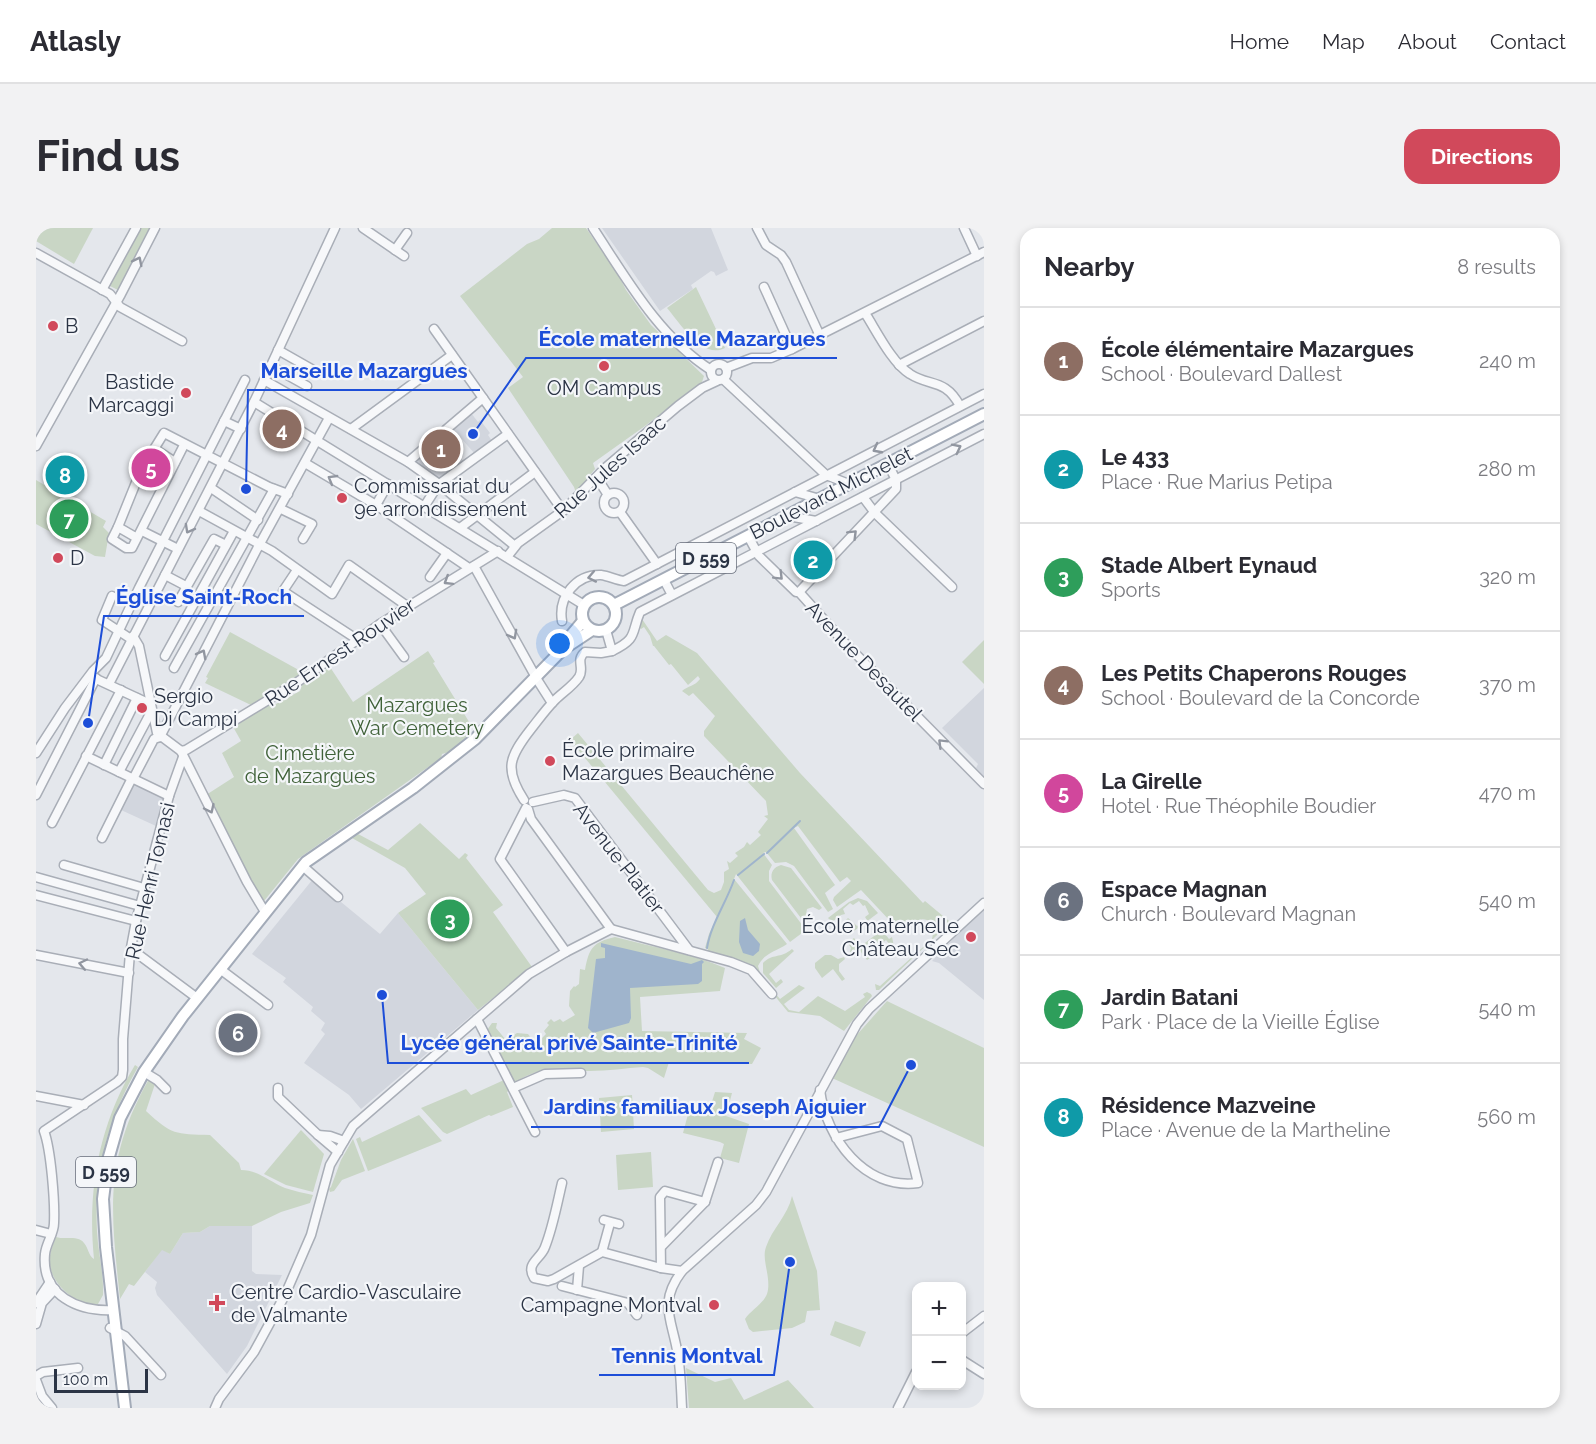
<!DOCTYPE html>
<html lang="en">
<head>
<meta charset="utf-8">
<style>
	body { margin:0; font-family:Raleway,sans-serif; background:#f2f2f3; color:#2b2b33 }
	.controls { position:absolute; right:18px; bottom:18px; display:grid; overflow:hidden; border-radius:12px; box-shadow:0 3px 9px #0003 }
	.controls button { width:54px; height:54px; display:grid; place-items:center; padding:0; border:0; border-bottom:2px solid #e1e1e2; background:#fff; color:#2b2b33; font:30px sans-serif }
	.scale { position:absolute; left:18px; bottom:15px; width:94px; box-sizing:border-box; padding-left:6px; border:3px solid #2b3445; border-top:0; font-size:16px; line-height:21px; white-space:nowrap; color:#2b3445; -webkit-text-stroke:4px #f4f6f9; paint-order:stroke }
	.you { position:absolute; left:524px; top:416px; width:21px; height:21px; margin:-15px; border:4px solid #fff; border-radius:50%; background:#1a73e8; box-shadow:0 0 0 9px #1a73e833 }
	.badge { display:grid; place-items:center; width:39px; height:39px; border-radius:50%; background:#d1495b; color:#fff; font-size:20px; font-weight:700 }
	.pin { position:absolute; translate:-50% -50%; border:3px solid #fff; box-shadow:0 2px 6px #0006 }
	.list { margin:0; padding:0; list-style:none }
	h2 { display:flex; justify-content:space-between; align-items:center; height:78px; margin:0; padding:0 24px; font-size:26px }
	h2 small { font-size:20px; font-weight:400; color:#7c7c81 }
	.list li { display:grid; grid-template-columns:39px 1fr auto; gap:18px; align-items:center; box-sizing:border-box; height:108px; padding:0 24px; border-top:2px solid #e1e1e2 }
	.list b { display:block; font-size:22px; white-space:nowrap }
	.list p { margin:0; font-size:20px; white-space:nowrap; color:#7c7c81 }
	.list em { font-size:20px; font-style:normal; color:#7c7c81 }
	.map { position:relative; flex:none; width:948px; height:1180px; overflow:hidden; border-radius:18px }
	header { display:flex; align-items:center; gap:36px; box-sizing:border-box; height:84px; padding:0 30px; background:#fff; border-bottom:2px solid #e1e1e2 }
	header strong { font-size:28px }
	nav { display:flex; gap:33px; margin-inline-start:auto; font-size:21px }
	.intro { display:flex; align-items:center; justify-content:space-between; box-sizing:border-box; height:144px; padding:0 36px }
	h1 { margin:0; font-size:42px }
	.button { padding:15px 27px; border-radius:18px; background:#d1495b; color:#fff; font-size:21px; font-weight:700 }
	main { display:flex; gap:36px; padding:0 36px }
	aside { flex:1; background:#fff; border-radius:18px; box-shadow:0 3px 9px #0003 }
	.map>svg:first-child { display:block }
	.built { fill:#d2d6de }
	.green { fill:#c9d6c5 }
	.water { fill:#9fb4cc }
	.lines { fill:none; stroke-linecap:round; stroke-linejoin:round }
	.stream { stroke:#9fb4cc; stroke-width:2 }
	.minor-casing { stroke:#a9aeb7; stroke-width:11 }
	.major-casing { stroke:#a3abb8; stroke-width:14 }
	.minor { stroke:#f7f8fa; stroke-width:8 }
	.major { stroke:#fff; stroke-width:10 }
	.oneway { stroke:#9196a0 }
	.poi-dot { fill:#d1495b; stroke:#f4f6f9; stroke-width:2 }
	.labels { text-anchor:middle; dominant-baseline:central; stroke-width:4.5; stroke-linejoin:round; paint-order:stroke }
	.shield { fill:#f4f6f9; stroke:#676e7b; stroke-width:1.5 }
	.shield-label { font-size:18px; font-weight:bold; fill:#2b3445 }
	.poi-label { font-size:20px; fill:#2b3445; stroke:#f4f6f9; text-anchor:start }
	.street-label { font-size:20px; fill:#2b3445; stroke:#f4f6f9 }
	.park-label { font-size:20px; fill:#3f6138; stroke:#f4f6f9 }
	.leader { fill:none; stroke:#1d4ed8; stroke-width:2 }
	.callout-dot { fill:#1d4ed8; stroke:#f4f6f9; stroke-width:2 }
	.callout-label { font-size:21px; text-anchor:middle; font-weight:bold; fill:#1d4ed8; stroke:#f4f6f9; stroke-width:4.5; stroke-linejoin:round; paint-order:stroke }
</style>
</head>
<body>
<header>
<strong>Atlasly</strong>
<nav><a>Home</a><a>Map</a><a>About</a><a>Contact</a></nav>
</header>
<div class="intro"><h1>Find us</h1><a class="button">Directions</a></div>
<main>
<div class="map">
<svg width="948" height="1180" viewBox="0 0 948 1180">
	<rect width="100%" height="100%" fill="#e4e7ec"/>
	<g class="built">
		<polygon points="566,0 675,0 692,42 680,48 678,44 675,43 655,57 657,61 624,83"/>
		<polygon points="435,185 442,194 444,192 454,205 452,207 456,213 439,226 417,201"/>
		<polygon points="406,210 428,234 402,254 380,237 380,233"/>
		<polygon points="948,460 948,549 940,540 942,536 906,500"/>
		<polygon points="99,555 129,569 120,598 85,582"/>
		<polygon points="277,651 344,706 362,685 442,782 325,881 313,867 268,835 289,806 285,802 289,795 275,783 277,779 247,754 250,750 216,726"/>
		<polygon points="948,682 948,772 903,735 896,733 928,700"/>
		<polygon points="174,998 216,998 216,1043 220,1046 246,1047 211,1118 191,1146 121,1067 119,1060 121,1054 109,1044 126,1021 134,1026 147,1005 164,1004"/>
	</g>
	<g class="green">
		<polygon points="0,0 57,0 38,36 0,13"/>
		<polygon points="103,0 117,0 84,63 72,57"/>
		<polygon points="516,0 550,0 582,46 590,62 615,97 668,148 666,154 609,198 557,235 559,241 540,265 538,259 472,160 487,149 424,68 491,16 503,11"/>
		<path d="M660,59L689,120C666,132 644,95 631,80Z"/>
		<polygon points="0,252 70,293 67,299 73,305 69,329 59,328 0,296"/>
		<path d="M606,391L621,413L630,407L661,425L764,545L887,675L889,673L913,693L917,692L843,762H840L839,756L844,758L896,711L898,701L891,692C879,688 874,701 866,705L861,694L856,695L825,662L801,679L797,672L798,669L815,653L811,649L804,654L762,598L758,600L799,657L789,665L797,681L792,684L758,638L750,634L739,635L730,624L727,625L736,637L733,643V653L770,702L754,714L700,646L698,651L751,716C740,724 729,724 722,738L725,748L744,771L763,757L769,760L748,776L753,782L763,784L782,768L809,783L829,769L827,766L831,764L835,766L836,768L808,803L784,788L752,784L723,749L671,725L672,721L669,720L673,706L681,689L534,512L542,505L672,662L678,665L685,662L688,654V644L693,641L691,633L694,635L702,628L699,625L708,619L711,614L714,617L725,607L722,604L732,591L728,588L732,587L730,573L668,508V503L679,488L657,465L653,468L646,463C652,458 659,458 664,451L662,448L652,457L635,436L633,437L618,418H617L614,408L608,399L605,401L604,400Z"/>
		<polygon points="194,404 270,446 217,478 169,455 172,450 170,449"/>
		<polygon points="948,412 948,456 926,434"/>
		<polygon points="392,423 399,434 397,435 435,497 431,500 435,505 413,524 406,526 405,530 262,631 228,673 223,672 170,567 198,549 186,525 205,513 196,497 235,475 240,476 264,463 266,457 294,439 317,474"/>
		<polygon points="384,595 423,631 429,625 432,627 430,630 467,677 457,684 496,739 442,782 362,685 390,666 369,640 316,610 322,606 352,622"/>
		<path d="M745,637L755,640L786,680L783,682L777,679L771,681L770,686L771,692L768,694L736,652C734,644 738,639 745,637Z"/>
		<polygon points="822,670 831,673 842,685 818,703 809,693 812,690 821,698 831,692 829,689 833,686 829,677 827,678 823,673 817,677 814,675 807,681 809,686 805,687 796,694 792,690 813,674"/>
		<polygon points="846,702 853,711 856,709 858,718 856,719 850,712 832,727 834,730 831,732 822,720 813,728 815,720 812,715 818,710 825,718"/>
		<path d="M579,709C616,719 654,725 689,740L684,763L604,769L606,803L711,805L708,811L725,820L716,836L633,834L628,850L612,840L607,839C590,840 572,843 554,843C523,844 509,835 480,854L476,852L451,802L456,795H461L460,800L470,812L481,805L492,806L500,816L510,806L508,803L513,797L511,795L515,791L518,794L524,791L527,794L539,787L533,778L534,763L538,758L539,759L543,756L544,741L549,742C553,720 557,714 579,709Z"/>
		<path d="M756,721L758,723L733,746L740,755L745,751L747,754L740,760L727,745V735C737,725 744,731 756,721Z"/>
		<polygon points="789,727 795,727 802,731 808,729 809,731 803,736 803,743 809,751 806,753 797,741 786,750 779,740 779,735"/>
		<polygon points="851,773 948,820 948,919 796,850 819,809"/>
		<path d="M99,837L102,839C72,892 58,941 61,1003C62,1024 68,1046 67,1067L62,1076C42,1078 20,1060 15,1042C11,1031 16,1019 20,1009C28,1012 42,1007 48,1015C53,1021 52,1027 58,1031C51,962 63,897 99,837Z"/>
		<path d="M113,851L120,853L110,883C136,907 139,906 174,907L203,935L205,942C222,942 234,954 249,960C258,963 268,965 277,967L274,975L245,984L216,998H174L164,1004L147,1005L134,1026L126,1022L98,1058L93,1056L84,1071C75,985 67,932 113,851Z"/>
		<polygon points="468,852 474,862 471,864 477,879 455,888 453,887 411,906 407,904 385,880 430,861 435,867"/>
		<polygon points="679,864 696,865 690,888 713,896 703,935 684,930 688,916 684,914 647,905 655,875 674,880"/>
		<polygon points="596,867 598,901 565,904 563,870"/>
		<polygon points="383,887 406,913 332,943 320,911 324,909 326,914"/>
		<polygon points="265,902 288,926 277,964 250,957 228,946"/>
		<polygon points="317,911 329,943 306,952 298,963 294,964 293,961 295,959 305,932"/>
		<polygon points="615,924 617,959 582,962 580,927"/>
		<path d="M756,968L781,1043L784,1082L771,1083L769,1094L756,1100L717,1104L713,1101L709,1091C715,1082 727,1076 731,1066C736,1050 725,1032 730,1019C736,1001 752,987 756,968Z"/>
		<polygon points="799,1093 830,1104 824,1119 794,1107"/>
		<polygon points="650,1140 679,1154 695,1150 708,1172 752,1152 778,1180 653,1180"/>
	</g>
	<g class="water">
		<polygon points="709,690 712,702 724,716 723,723 717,728 707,725 703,714 704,693"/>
		<polygon points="565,715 655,736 666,732 668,734 666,736 666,753 662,756 594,760 595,790 593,795 557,805 552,800 560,731 569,730 569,720 565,719"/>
	</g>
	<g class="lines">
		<g class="stream">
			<polyline points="731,625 764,593"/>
			<polyline points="702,647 728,626"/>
			<path d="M671,720C675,696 690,675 698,652"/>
		</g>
		<g class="minor-casing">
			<g id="minor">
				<polyline points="327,0 368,28"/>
				<path d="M557,0C590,50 623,109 675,142"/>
				<polyline points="721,0 730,17 745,27 750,34 784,108"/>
				<polyline points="928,0 941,28"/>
				<polyline points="359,22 371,5"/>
				<polyline points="0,25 74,66 84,79 146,113"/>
				<polyline points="728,59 756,121"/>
				<polyline points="66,62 100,0"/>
				<path d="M829,85C840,102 856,135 874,146C894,159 909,150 924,178"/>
				<polyline points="398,101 527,283"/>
				<polyline points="242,122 279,143"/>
				<circle cx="683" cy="144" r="8"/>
				<polyline points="863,137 948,93"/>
				<polyline points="235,138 271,158"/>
				<polyline points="690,140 716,130 735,130 756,121 948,24"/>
				<polyline points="687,151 790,247 813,256"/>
				<polyline points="228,152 372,234 403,256 479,318"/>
				<polyline points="218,174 548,377"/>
				<polyline points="188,193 205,201"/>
				<polyline points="315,201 416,127"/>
				<polyline points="0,218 85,66 119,0"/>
				<polyline points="119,221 139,234"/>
				<polyline points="372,234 447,170"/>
				<polyline points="269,235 340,277 433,340"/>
				<polyline points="563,253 572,267"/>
				<polyline points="175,260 222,292"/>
				<polyline points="759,264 784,271"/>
				<circle cx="578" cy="275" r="10"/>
				<polyline points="827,269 839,285 916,359"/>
				<polyline points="340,277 352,256"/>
				<polyline points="388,279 402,257 472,206"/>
				<polyline points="245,281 276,296 267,311"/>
				<polyline points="163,283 236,323 296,366 313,337 371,378"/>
				<polyline points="584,284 621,336"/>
				<polyline points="752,288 780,293"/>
				<polyline points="82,299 105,242 128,205 233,259 252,266"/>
				<polyline points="424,300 499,244"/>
				<polyline points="106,303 142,321"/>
				<polyline points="712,308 723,328 760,364 763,364 807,413 948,556"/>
				<polyline points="101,310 82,299 76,311 90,320 96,320 148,217"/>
				<polyline points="471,329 482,315 528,282 568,241 642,178 666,160 681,153"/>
				<polyline points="438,338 502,453 516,475"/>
				<polyline points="261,342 247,363 322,412"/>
				<polyline points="129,347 150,358"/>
				<polyline points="394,349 411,325"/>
				<polyline points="628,352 636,367"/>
				<polyline points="763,364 860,261 860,252 852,236"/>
				<polyline points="76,368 66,392 95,411"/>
				<polyline points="142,374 178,311 190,317"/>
				<path d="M526,393C522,369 540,346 565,347C573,348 580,352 588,353L948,166"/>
				<polyline points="344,396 368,429"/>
				<path d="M570,402L576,423C602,411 595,405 604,384L948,206"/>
				<polyline points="97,408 103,418 121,505 145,523 211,654 229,684"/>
				<polyline points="129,428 198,303"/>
				<polyline points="138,440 238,261"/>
				<polyline points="56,449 114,476"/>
				<polyline points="73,456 218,174 299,0"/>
				<polyline points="124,509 221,321 293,190"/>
				<polyline points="145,523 150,522 260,455 344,396 462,323"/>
				<polyline points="0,525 29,480 57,443 70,430 103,360 209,152"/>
				<polyline points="50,528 133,568"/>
				<polyline points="68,537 101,470"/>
				<polyline points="83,544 115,484"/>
				<polyline points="97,551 118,511 124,509"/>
				<polyline points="0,567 60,450"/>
				<path d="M488,572C468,541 473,529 495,501C503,491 510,481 519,472C526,465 537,458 543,449C549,440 539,432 549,424L565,425L576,423"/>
				<polyline points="497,574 528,567 539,570 653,722"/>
				<polyline points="490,580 464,631 530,724"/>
				<polyline points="492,581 495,591 575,701"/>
				<polyline points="16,595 85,462"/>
				<polyline points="66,610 96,550"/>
				<polyline points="28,637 108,660"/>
				<polyline points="270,641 302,669"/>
				<polyline points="0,649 104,678"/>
				<polyline points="0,667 100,693"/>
				<polyline points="95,721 161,770"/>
				<polyline points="0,727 93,745"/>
				<polyline points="184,741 232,777"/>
				<polyline points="441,791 499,904"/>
				<polyline points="108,844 121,852 130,861"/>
				<polyline points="242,860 242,869 282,907"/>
				<polyline points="477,860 509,846 545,845"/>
				<path d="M784,862C790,911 829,962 882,955L871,911L846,898L800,910"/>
				<polyline points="0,868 48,877"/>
				<polyline points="302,924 282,907 294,908 308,913"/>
				<path d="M526,955C521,976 517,999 509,1019C505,1031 489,1035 498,1050L512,1053L518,1051L566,1024L625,1040L646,1043"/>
				<polyline points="568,992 583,996"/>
				<polyline points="0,1002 15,1006"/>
				<polyline points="626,1018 669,974 682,934"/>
				<polyline points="566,1024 574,995"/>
				<polyline points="625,1040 624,969 629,963 669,974"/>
				<polyline points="526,1058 592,1075 601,1087"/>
				<polyline points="541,1062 543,1038"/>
				<polyline points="0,1075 14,1054"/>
				<path d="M78,1082C43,1084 5,1068 9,1026C10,1015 18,1006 18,995C19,974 15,922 8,903L81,854L86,849L87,842V811L94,725L100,693L133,568L147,529"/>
				<polyline points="0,1096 6,1075 19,1061"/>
				<polyline points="74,1100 89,1108 125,1147"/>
				<polyline points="926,1105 948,1088"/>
				<polyline points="926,1132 948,1146"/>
				<polyline points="0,1148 7,1144 42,1140"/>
				<polyline points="0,1152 6,1168 16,1180"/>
				<polyline points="179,1180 183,1171 218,1124 249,1067 275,1007 294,937 317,898 493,746 530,724 575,701 695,734 715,742 736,766"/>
				<path d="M646,1180C645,1163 645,1145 642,1128C637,1092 621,1076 646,1043L720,977L730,964L821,796L833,781L948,675"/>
				<polyline points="862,1180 880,1144"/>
			</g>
		</g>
		<g class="major-casing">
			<g id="major">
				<circle cx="563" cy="386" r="17"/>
				<polyline points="578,377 948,186"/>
				<polyline points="526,422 556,402"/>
				<polyline points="89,1180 70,1019 67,971 72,932 84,890 108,844 147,788 270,634 377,560 439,511 526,422 532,411 547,393"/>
			</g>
		</g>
		<use href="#minor" class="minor"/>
		<use href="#major" class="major"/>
	</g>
	<defs><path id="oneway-chevron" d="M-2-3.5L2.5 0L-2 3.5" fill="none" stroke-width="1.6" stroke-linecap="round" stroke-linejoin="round" transform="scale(1.5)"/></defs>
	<g class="oneway">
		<use href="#oneway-chevron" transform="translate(102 33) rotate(-63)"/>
		<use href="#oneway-chevron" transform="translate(921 220) rotate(-27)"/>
		<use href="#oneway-chevron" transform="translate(841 221) rotate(152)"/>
		<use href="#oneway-chevron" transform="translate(296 251) rotate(-150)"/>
		<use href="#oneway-chevron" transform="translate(153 301) rotate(119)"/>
		<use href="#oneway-chevron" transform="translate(817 306) rotate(-45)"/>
		<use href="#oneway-chevron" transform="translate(743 348) rotate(45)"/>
		<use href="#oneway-chevron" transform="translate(556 349) rotate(169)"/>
		<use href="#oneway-chevron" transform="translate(412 353) rotate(148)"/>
		<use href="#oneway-chevron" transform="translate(477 407) rotate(61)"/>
		<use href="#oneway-chevron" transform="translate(166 426) rotate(-62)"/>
		<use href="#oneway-chevron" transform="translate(906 515) rotate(-135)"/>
		<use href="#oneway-chevron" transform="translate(174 581) rotate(65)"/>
		<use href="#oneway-chevron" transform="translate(47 736) rotate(-168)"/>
	</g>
	<g class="poi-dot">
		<circle cx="17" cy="98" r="6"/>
		<circle cx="568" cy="138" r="6"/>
		<circle cx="150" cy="165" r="6"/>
		<circle cx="306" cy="270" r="6"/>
		<circle cx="22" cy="330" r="6"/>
		<circle cx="106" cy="480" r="6"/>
		<circle cx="514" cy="533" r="6"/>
		<circle cx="935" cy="709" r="6"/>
		<path d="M178 1066h6v6h6v6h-6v6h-6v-6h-6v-6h6z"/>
		<circle cx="678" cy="1077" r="6"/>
	</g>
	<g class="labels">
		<g class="shield">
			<rect x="640" y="315" width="60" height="30" rx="4.5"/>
			<rect x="40" y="929" width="60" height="30" rx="4.5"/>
		</g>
		<g class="shield-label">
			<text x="670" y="330">D 559</text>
			<text x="70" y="944">D 559</text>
		</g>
		<g class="poi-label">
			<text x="29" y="98">B</text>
			<text x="138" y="154" text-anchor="end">Bastide<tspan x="138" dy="23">Marcaggi</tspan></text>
			<text x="568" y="160" text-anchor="middle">OM Campus</text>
			<text x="318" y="258">Commissariat du<tspan x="318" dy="23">9e arrondissement</tspan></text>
			<text x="34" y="330">D</text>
			<text x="118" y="468">Sergio<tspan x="118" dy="23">Di Campi</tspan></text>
			<text x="526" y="522">École primaire<tspan x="526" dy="23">Mazargues Beauchêne</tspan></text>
			<text x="923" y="698" text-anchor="end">École maternelle<tspan x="923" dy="23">Château Sec</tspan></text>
			<text x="195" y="1064">Centre Cardio-Vasculaire<tspan x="195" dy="23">de Valmante</tspan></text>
			<text x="666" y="1077" text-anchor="end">Campagne Montval</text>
		</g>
		<g class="street-label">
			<text transform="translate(574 239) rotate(-42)">Rue Jules Isaac</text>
			<text transform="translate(795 265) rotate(-27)">Boulevard Michelet</text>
			<text transform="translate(304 424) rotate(-34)">Rue Ernest Rouvier</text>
			<text transform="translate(828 433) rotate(46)">Avenue Desautel</text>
			<text transform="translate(583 630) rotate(52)">Avenue Platier</text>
			<text transform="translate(114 653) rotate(-77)">Rue Henri Tomasi</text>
		</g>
		<g class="park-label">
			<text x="381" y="477">Mazargues<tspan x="381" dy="23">War Cemetery</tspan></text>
			<text x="274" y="525">Cimetière<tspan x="274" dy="23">de Mazargues</tspan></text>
		</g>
	</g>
	<path class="leader" d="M437 206L490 130H801M210 261L212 162H444M52 495L68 388H268M346 767L352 835H713M875 837L843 899H495M754 1034L738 1147H563"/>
	<g class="callout-dot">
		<circle cx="437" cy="206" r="6"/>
		<circle cx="210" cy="261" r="6"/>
		<circle cx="52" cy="495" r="6"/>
		<circle cx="346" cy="767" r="6"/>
		<circle cx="875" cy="837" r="6"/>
		<circle cx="754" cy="1034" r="6"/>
	</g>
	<g class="callout-label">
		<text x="646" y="118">École maternelle Mazargues</text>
		<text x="328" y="150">Marseille Mazargues</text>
		<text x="168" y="376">Église Saint-Roch</text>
		<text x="533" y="822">Lycée général privé Sainte-Trinité</text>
		<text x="669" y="886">Jardins familiaux Joseph Aiguier</text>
		<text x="651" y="1135">Tennis Montval</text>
	</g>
</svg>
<div class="controls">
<button>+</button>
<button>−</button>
</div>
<div class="scale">100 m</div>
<div class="you"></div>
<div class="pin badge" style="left:405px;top:221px;background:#8d6e63">1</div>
<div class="pin badge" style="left:777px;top:332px;background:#0f9aa8">2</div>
<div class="pin badge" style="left:414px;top:691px;background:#2e9e5b">3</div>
<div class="pin badge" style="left:246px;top:201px;background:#8d6e63">4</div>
<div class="pin badge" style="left:115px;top:240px;background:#d1479c">5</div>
<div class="pin badge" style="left:202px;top:805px;background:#6b7280">6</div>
<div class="pin badge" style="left:33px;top:291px;background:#2e9e5b">7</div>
<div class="pin badge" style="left:29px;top:247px;background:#0f9aa8">8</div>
</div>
<aside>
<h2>Nearby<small>8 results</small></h2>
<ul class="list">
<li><span class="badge" style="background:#8d6e63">1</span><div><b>École élémentaire Mazargues</b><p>School · Boulevard Dallest</p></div><em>240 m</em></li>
<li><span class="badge" style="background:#0f9aa8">2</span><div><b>Le 433</b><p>Place · Rue Marius Petipa</p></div><em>280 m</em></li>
<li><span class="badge" style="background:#2e9e5b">3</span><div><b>Stade Albert Eynaud</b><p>Sports</p></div><em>320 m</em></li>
<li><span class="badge" style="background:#8d6e63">4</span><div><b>Les Petits Chaperons Rouges</b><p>School · Boulevard de la Concorde</p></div><em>370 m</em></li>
<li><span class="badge" style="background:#d1479c">5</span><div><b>La Girelle</b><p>Hotel · Rue Théophile Boudier</p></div><em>470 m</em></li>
<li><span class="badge" style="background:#6b7280">6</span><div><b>Espace Magnan</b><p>Church · Boulevard Magnan</p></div><em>540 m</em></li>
<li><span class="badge" style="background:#2e9e5b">7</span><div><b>Jardin Batani</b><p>Park · Place de la Vieille Église</p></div><em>540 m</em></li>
<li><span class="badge" style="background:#0f9aa8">8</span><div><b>Résidence Mazveine</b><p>Place · Avenue de la Martheline</p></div><em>560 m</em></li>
</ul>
</aside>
</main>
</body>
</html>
